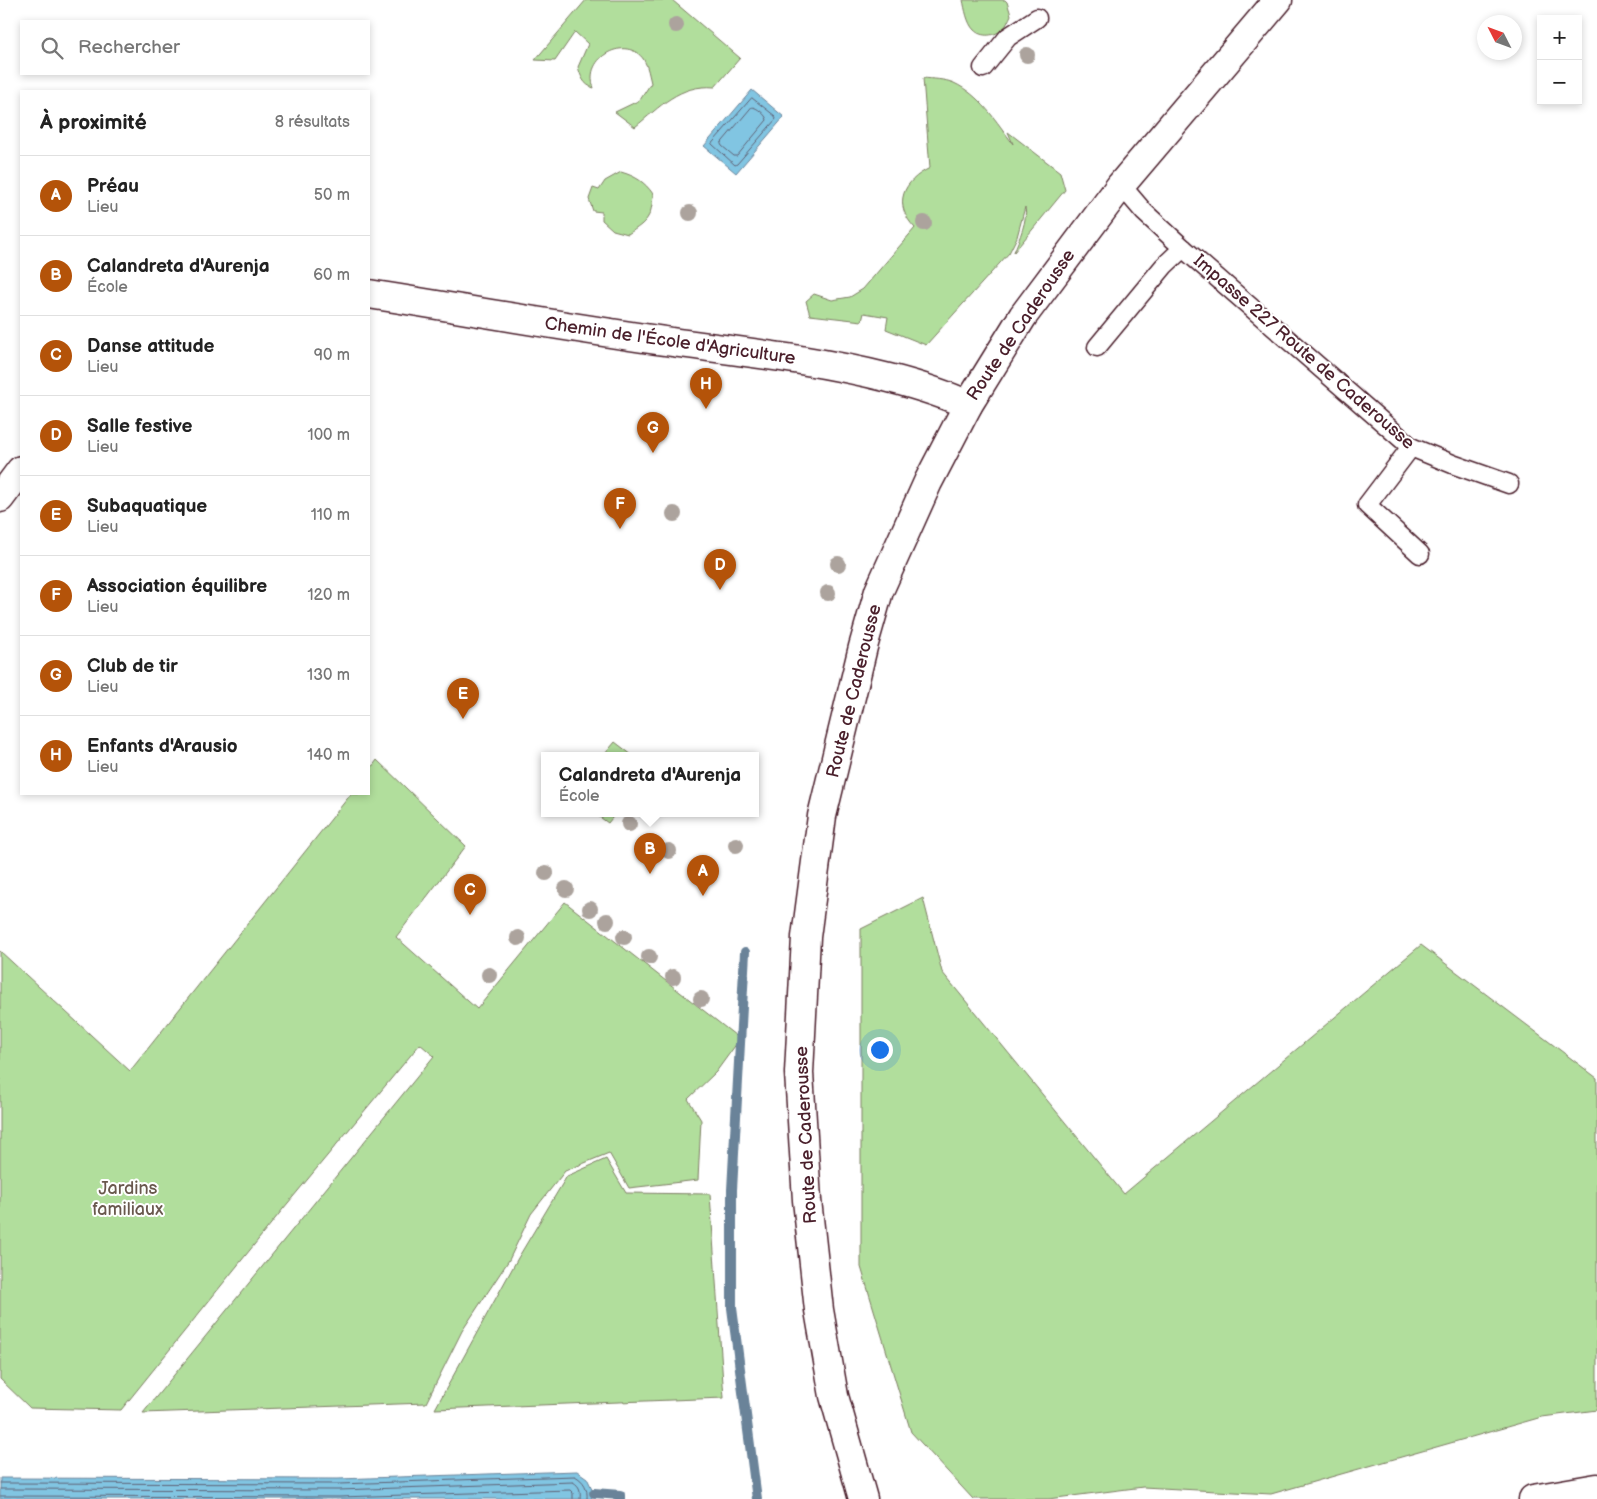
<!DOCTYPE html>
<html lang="fr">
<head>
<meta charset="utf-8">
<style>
	body { margin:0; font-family:"Balsamiq Sans",sans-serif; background:#f6f6f6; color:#222 }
	.controls { position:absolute; right:15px; top:15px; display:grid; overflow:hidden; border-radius:0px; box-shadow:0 2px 8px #0003 }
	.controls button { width:45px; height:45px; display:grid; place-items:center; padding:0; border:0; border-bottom:1px solid #e0e0e0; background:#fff; color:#222; font:25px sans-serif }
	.compass { position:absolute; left:1477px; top:15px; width:45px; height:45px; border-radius:50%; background:#fff; box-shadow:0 2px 8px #0003; rotate:312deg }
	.you { position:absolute; left:879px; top:1049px; width:18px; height:18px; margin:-12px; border:4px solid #fff; border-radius:50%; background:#1a73e8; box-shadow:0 0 0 8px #1a73e833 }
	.badge { display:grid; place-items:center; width:32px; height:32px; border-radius:50%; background:#b45309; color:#fff; font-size:16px; font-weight:700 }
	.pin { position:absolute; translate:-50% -41px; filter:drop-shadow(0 1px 2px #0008) }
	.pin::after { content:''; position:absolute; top:26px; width:18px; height:15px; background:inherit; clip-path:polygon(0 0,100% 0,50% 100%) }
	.popup { position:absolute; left:541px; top:752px; width:218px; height:65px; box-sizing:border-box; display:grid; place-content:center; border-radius:0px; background:#fff; filter:drop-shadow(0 1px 4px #0005); font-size:16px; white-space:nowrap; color:#767676 }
	.popup b { font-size:19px; color:#222 }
	.popup::after { content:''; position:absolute; left:50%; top:100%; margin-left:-10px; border:10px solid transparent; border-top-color:#fff }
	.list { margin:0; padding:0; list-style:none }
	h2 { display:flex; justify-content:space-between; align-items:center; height:65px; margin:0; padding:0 20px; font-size:21px }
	h2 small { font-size:16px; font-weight:400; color:#767676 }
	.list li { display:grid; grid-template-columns:32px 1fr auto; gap:15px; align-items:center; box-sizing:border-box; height:80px; padding:0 20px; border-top:1px solid #e0e0e0 }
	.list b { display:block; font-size:19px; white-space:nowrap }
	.list p { margin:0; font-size:16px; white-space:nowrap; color:#767676 }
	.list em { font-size:16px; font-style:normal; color:#767676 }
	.icon { flex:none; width:28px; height:28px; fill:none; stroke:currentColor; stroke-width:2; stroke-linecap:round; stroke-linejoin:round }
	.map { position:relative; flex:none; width:1597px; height:1499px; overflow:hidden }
	.search { position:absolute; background:#fff; box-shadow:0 2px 8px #0003; left:20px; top:20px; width:350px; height:55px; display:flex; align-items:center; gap:12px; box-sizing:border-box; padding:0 18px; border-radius:0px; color:#767676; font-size:19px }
	.panel { position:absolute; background:#fff; box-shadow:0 2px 8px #0003; left:20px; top:90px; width:350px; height:705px; border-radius:0px }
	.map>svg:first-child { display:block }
	.green { fill:#b1de9c; stroke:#7e7e64 }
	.water { fill:#81c5e2; stroke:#6b8399 }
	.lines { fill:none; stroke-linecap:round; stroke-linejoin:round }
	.shore { stroke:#606174; stroke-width:1 }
	.stream { stroke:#6b8399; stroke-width:10 }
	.lane-casing { stroke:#4a1f2b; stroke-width:21 }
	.street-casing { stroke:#4a1f2b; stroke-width:31 }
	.secondary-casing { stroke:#4a1f2b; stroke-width:31 }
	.highway-casing { stroke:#4a1f2b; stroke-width:31 }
	.lane { stroke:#fff; stroke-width:18 }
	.street { stroke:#fff; stroke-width:28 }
	.secondary { stroke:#fff; stroke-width:28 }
	.highway { stroke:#fff; stroke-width:28 }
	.tree { fill:#aca39d }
	.labels { text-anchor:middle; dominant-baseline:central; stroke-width:4; stroke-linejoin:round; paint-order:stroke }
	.street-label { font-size:18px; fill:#4a1f2b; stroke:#fff }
	.park-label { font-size:18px; fill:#69584d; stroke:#fff }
</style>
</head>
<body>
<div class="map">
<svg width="1597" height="1499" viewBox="0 0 1597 1499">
	<rect width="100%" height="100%" fill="#fff"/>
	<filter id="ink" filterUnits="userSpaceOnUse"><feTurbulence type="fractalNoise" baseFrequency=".02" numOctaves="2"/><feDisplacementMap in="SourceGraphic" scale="10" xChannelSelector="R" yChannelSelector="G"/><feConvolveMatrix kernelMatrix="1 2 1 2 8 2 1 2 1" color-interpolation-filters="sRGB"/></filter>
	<g filter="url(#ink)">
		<g class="green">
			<path d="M586,0H672L740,58L715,87C679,84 660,107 635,127L615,112L640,100L651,83C649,75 648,67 644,60C627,34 582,57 594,88C583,85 581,76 578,67L588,44L575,32L555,61L535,60Z"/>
			<path d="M963,0H1005L1007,2L1011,15C1009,19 1007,25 1003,29C995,36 982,38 974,30C967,23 965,9 963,0Z"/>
			<path d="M923,78C932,79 945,79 954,83C980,95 997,122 1013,144L1008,132L1060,172L1065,190L1014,252C1019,239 1028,220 1025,207L1017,237L1009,253L926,345L886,329L888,317L864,313L862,321L810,315L806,301L814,294L832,300L850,297L863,289L915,228C892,204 903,181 930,168Z"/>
			<path d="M621,172C635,176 645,182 653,194C652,217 647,222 628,234L613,230L602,220V212L593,211L589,199L593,188L599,190L605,181Z"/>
			<polygon points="615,742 632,755 604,755"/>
			<polygon points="377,760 466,846 396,937 477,1009 565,902 740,1039 716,1072 688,1099 701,1120 698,1180 629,1188 609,1153 565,1171 531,1214 509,1260 462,1331 426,1403 143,1413 434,1056 420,1044 283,1209 121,1410 30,1408 0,1379 0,951 130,1071 351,794 369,794 369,771"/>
			<polygon points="594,813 616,813 608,823"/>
			<polygon points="923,898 942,972 1124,1194 1421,945 1597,1078 1597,1410 1542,1417 1271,1494 1143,1487 1048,1499 973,1499 911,1432 861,1267 861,929"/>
			<polygon points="606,1159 626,1193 710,1194 724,1398 435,1409 518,1258 567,1176"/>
		</g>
		<g class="water">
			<polygon points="752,90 784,117 736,173 704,146"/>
			<polygon points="577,1471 587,1478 594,1493 591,1499 0,1499 0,1478 338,1479"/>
		</g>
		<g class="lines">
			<g class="shore">
				<polygon points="752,98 775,116 776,119 737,164 735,165 712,144"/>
				<path d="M752,107C757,107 766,115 767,120L737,156H734L722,146L721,144Z"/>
				<path d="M0,1483L339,1484L575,1476C584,1481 588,1488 587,1499"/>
				<path d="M0,1489L339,1490L573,1482C580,1486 581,1491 580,1499"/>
				<polyline points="0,1496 339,1497 570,1490 573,1493 573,1499"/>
			</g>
			<g class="stream">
				<polyline points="745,952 732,1190 732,1308 757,1499"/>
				<polyline points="594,1493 620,1495 620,1499"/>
			</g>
			<g class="lane-casing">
				<g id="lane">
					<polyline points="983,68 1008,37 1037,18"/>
					<polyline points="1121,185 1144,212 1183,248 1411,447 1455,465 1509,484"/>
					<polyline points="1097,347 1164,266 1183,248"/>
					<polyline points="1411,447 1367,505 1420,554"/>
				</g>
			</g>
			<g class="street-casing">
				<g id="street">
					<path d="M369,294C470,310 571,328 672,342C745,352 818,360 889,378C916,385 943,393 968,405"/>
					<polyline points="0,498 21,470"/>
				</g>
			</g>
			<g class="secondary-casing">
				<polyline id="secondary" points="863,1499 834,1396 819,1310 807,1200 799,1073 806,937 822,816 863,647 879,591 928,482 968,405 1023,316 1121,185 1278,0"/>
			</g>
			<g class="highway-casing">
				<polyline id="highway" points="1533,1499 1597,1488"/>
			</g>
			<use href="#lane" class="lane"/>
			<use href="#street" class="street"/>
			<use href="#secondary" class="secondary"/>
			<use href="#highway" class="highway"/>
		</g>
		<g class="tree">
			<circle cx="676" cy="25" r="8"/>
			<circle cx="1027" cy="55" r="8"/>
			<circle cx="690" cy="213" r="8"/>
			<circle cx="924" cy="223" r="8"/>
			<circle cx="674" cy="514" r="8"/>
			<circle cx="838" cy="564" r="8"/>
			<circle cx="828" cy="593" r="8"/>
			<circle cx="629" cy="824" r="8"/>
			<circle cx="736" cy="845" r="8"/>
			<circle cx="669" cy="851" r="8"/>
			<circle cx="546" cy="873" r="8"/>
			<circle cx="566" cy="889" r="8"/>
			<circle cx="590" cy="909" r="8"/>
			<circle cx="607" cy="921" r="8"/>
			<circle cx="624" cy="937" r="8"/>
			<circle cx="518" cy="938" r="8"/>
			<circle cx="649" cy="957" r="8"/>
			<circle cx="489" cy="975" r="8"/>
			<circle cx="673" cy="977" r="8"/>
			<circle cx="701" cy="999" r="8"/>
		</g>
	</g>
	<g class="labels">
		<g class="street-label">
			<text transform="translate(1021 325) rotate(-56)">Route de Caderousse</text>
			<text transform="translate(670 341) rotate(8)">Chemin de l'École d'Agriculture</text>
			<text transform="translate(1304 352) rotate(41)">Impasse 227 Route de Caderousse</text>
			<text transform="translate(854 691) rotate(-76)">Route de Caderousse</text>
			<text transform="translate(806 1135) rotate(-93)">Route de Caderousse</text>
		</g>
		<g class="park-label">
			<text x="128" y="1188">Jardins<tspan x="128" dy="21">familiaux</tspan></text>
		</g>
	</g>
</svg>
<div class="controls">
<button>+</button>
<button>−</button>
</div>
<svg class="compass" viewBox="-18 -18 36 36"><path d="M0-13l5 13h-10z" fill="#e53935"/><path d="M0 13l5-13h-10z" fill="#767676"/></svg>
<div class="you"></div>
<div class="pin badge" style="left:703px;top:896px">A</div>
<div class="pin badge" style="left:650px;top:874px">B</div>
<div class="popup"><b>Calandreta d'Aurenja</b>École</div>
<div class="pin badge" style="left:470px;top:915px">C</div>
<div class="pin badge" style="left:720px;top:590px">D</div>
<div class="pin badge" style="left:463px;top:719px">E</div>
<div class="pin badge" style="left:620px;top:529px">F</div>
<div class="pin badge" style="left:653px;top:453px">G</div>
<div class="pin badge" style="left:706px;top:409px">H</div>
<div class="search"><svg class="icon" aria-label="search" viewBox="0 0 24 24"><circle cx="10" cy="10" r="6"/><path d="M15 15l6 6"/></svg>Rechercher</div>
<section class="panel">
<h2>À proximité<small>8 résultats</small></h2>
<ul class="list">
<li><span class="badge">A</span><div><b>Préau</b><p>Lieu</p></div><em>50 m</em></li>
<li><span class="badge">B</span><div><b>Calandreta d'Aurenja</b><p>École</p></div><em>60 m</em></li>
<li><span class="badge">C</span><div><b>Danse attitude</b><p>Lieu</p></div><em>90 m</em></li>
<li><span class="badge">D</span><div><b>Salle festive</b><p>Lieu</p></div><em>100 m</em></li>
<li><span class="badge">E</span><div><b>Subaquatique</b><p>Lieu</p></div><em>110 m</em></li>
<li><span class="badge">F</span><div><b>Association équilibre</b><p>Lieu</p></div><em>120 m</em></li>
<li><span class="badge">G</span><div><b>Club de tir</b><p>Lieu</p></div><em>130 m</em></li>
<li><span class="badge">H</span><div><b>Enfants d'Arausio</b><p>Lieu</p></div><em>140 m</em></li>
</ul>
</section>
</div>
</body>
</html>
